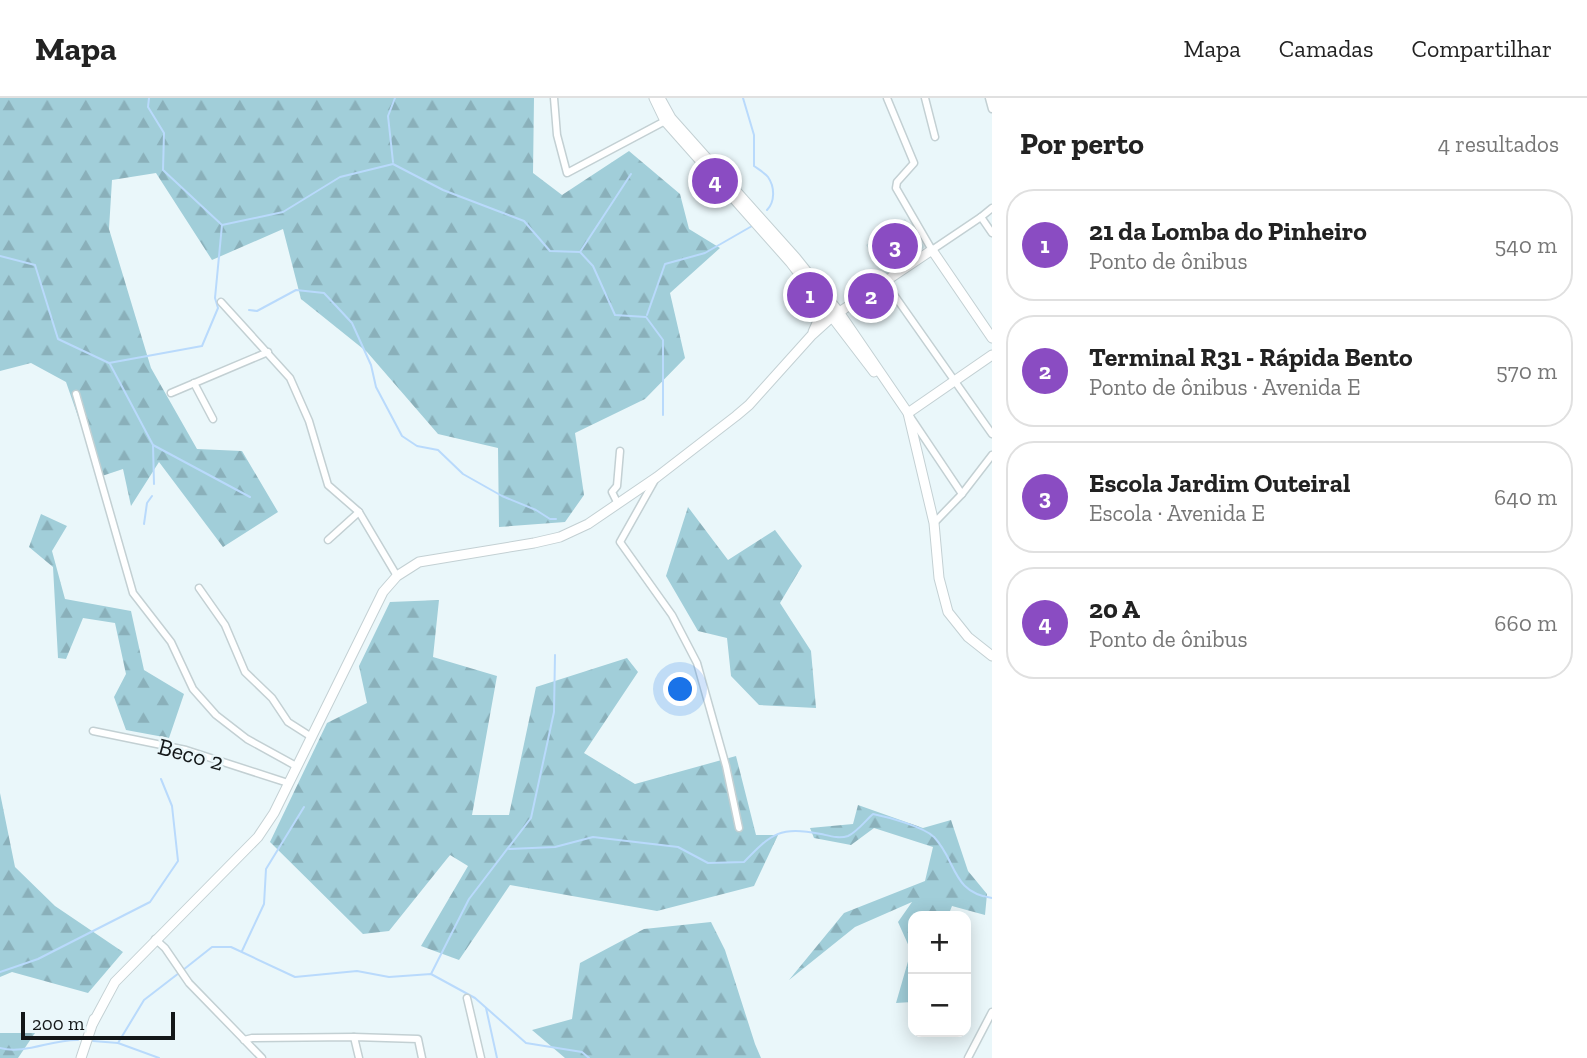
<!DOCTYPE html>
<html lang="pt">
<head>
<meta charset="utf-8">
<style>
	body { margin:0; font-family:"Zilla Slab",serif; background:#f6f6f6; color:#222 }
	.controls { position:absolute; right:21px; bottom:21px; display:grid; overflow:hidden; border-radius:14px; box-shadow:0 4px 18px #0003 }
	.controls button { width:63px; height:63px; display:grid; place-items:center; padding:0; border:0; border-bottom:2px solid #e0e0e0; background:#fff; color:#222; font:35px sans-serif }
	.scale { position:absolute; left:21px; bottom:18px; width:154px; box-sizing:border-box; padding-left:7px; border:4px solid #131718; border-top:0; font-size:19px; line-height:24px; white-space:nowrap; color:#131718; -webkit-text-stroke:5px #eaf7fa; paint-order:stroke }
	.you { position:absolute; left:681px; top:592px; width:24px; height:24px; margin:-18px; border:5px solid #fff; border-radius:50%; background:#1a73e8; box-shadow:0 0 0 10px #1a73e833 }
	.badge { display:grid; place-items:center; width:46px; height:46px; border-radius:50%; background:#8a4cc2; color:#fff; font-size:23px; font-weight:700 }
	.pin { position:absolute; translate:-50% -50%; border:4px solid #fff; box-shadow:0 2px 7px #0006 }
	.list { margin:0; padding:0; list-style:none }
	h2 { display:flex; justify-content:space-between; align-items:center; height:91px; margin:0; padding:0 28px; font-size:30px }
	h2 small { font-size:23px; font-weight:400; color:#767676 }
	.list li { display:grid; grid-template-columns:46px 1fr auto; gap:21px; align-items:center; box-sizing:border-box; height:112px; margin:0 14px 14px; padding:0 14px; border:2px solid #e0e0e0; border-radius:28px }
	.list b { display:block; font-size:26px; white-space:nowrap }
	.list p { margin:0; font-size:23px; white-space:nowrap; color:#767676 }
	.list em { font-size:23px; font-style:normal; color:#767676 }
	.map { position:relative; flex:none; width:992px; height:960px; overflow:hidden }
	header { display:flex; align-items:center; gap:42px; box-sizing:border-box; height:98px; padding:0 35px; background:#fff; border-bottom:2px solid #e0e0e0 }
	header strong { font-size:33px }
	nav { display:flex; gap:38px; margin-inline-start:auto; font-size:24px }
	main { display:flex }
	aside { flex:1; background:#fff }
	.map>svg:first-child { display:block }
	.built { fill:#d4ebf0 }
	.forest { fill:url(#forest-firs) }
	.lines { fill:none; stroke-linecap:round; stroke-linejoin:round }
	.stream { stroke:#b9dafc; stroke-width:2 }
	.street-casing { stroke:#c3d0d3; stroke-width:9 }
	.secondary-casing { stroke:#c3d0d3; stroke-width:11 }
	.street { stroke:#fff; stroke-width:6 }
	.secondary { stroke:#fff; stroke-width:9 }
	.labels { text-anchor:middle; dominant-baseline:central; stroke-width:5; stroke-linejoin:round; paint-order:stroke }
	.street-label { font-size:24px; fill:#131718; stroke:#eaf7fa }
</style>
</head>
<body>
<header>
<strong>Mapa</strong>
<nav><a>Mapa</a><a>Camadas</a><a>Compartilhar</a></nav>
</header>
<main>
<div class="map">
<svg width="992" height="960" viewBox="0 0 992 960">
	<defs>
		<pattern id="forest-firs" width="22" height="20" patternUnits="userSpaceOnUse" patternTransform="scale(1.75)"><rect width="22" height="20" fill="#a1ced9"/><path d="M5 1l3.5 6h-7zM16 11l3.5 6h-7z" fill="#8ab0ba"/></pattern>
	</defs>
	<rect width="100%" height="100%" fill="#eaf7fa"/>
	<polygon class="built" points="905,121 925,149 886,176 866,147"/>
	<g class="forest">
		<polygon points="0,0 534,0 533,75 562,97 629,53 680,96 689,131 720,150 670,195 685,260 645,301 575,335 584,397 565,424 499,429 498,350 438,336 367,254 301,201 283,131 212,162 156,75 112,82 109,131 151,270 197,351 242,353 278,414 223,449 159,364 131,408 123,371 99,379 66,284 31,265 0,273"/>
		<polygon points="688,409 728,462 775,432 802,468 780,505 811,553 816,610 759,607 731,578 727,540 698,533 666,478"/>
		<polygon points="41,416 67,428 52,453 65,501 131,513 144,572 184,596 169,640 126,632 114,599 126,576 115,525 83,520 66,561 58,560 53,469 29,449"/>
		<polygon points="439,502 433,559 497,578 472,717 509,717 536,589 627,560 638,574 584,655 635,686 736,658 756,737 778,737 754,788 657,813 510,787 459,862 421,848 468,768 450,757 389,833 363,836 270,744 327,625 367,605 359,568 390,504"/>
		<polygon points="0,695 15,769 55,808 123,854 88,895 12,874 0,879"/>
		<polygon points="858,707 923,730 951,722 968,773 987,796 985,817 952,808 948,818 913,818 912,904 896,905 911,853 898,824 912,804 855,829 789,882 844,815 925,783 933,749 874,730 851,747 814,740 810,730 853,726"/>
		<polygon points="711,824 725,852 755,946 761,960 565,960 532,932 572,921 580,865 644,831"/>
		<polygon points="0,935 35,935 18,960 0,960"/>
	</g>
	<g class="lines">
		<g class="stream">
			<path d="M743,0L754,37V68C758,71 765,75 768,79C775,89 775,104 767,112"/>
			<polyline points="393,64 388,18 395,0"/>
			<polyline points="222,127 283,114 340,79 393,66 443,92 524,123 550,153 580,154 593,168 615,217 646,219 663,242 663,317"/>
			<polyline points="580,154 631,76"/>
			<polyline points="0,158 35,167 58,241 109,265 202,248 218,210 215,200 222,127 163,72 164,35 148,9 149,0"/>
			<polyline points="249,212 257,213 296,192 324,195 352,225 371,267 376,289 402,338 417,348 438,352 463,376 502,398 536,412 550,421 556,421"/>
			<polyline points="647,217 665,166 705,155 752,128"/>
			<polyline points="110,266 153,347 154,386"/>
			<polyline points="153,347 250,399"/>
			<polyline points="144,426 147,405 152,398"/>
			<path d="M509,751L555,749L593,739L678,749L708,765L744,764C772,735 780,728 821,736C830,738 839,741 848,738C857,734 866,722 873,716C888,719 924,729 934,739C957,763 951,794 992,800"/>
			<polyline points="242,853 264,806 266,771 304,709"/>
			<polyline points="183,872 212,849 231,849 295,879 357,873 389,879 431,876 475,900 526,945 582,954 589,960"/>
			<polyline points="0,874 38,861 150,804 178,763 172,708 161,681"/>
			<polyline points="431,876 469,801 531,720 554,614 555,557"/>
			<polyline points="486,910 497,960"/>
			<polyline points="93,943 118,945 159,960"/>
			<polyline points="118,945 144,902 179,875"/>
			<path d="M0,950C24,957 53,941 78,942"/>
		</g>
		<g class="street-casing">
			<g id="street">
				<polyline points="554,0 557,37 567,75 665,23"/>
				<polyline points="887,0 914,65 897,84 896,90 932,152 981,119 992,110"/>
				<polyline points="925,0 935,39"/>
				<polyline points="989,0 992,11"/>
				<polyline points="981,119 992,135"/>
				<polyline points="885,184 992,336"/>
				<polyline points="221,204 290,280 309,323 328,387 359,414 397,478"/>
				<polyline points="194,285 213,321"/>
				<polyline points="171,295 268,254"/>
				<polyline points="76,296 133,495 171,544 193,591 216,617 247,641 296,668"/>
				<polyline points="911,320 962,396"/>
				<polyline points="656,380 620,444 672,517 697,565 726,668 739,730"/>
				<polyline points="618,406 612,394 617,388 620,353"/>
				<polyline points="934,425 962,396 992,357"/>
				<polyline points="328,442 359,414"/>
				<polyline points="199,490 225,527 245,574 272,600 288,624 310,638"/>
				<polyline points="93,633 186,652 288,685"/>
				<polyline points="155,841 165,850 189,885 262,960"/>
				<polyline points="467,900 481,960"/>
				<polyline points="354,939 359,960"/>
				<polyline points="244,942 252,940 354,939 418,941 422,960"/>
				<polyline points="968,960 992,914"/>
			</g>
		</g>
		<g class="secondary-casing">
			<g id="secondary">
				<polyline points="654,0 665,23 790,164 874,274"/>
				<polyline points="660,0 671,20 796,160 839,214 908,315 934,425 939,480 948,514 968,539 992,558"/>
				<polyline points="813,234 825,207"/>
				<polyline points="908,315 992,257"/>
				<polyline points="93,925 115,884 258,739 274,715 383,494 397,478 419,464 534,445 560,439 588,426 657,379 736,318 749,307 811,238 832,219 932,152 992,240"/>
				<polyline points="81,960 94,921"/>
			</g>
		</g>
		<use href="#street" class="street"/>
		<use href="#secondary" class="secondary"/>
	</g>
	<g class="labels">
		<g class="street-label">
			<text transform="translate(191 656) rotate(15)">Beco 2</text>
		</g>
	</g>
</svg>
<div class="controls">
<button>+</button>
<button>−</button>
</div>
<div class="scale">200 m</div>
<div class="you"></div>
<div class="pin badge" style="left:810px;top:197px">1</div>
<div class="pin badge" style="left:871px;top:198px">2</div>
<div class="pin badge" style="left:895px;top:148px">3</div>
<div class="pin badge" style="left:715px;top:83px">4</div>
</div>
<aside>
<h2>Por perto<small>4 resultados</small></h2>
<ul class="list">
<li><span class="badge">1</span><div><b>21 da Lomba do Pinheiro</b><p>Ponto de ônibus</p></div><em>540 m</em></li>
<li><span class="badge">2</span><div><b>Terminal R31 - Rápida Bento</b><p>Ponto de ônibus · Avenida E</p></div><em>570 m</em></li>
<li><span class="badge">3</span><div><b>Escola Jardim Outeiral</b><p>Escola · Avenida E</p></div><em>640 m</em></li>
<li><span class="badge">4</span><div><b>20 A</b><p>Ponto de ônibus</p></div><em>660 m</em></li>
</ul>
</aside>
</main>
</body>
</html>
